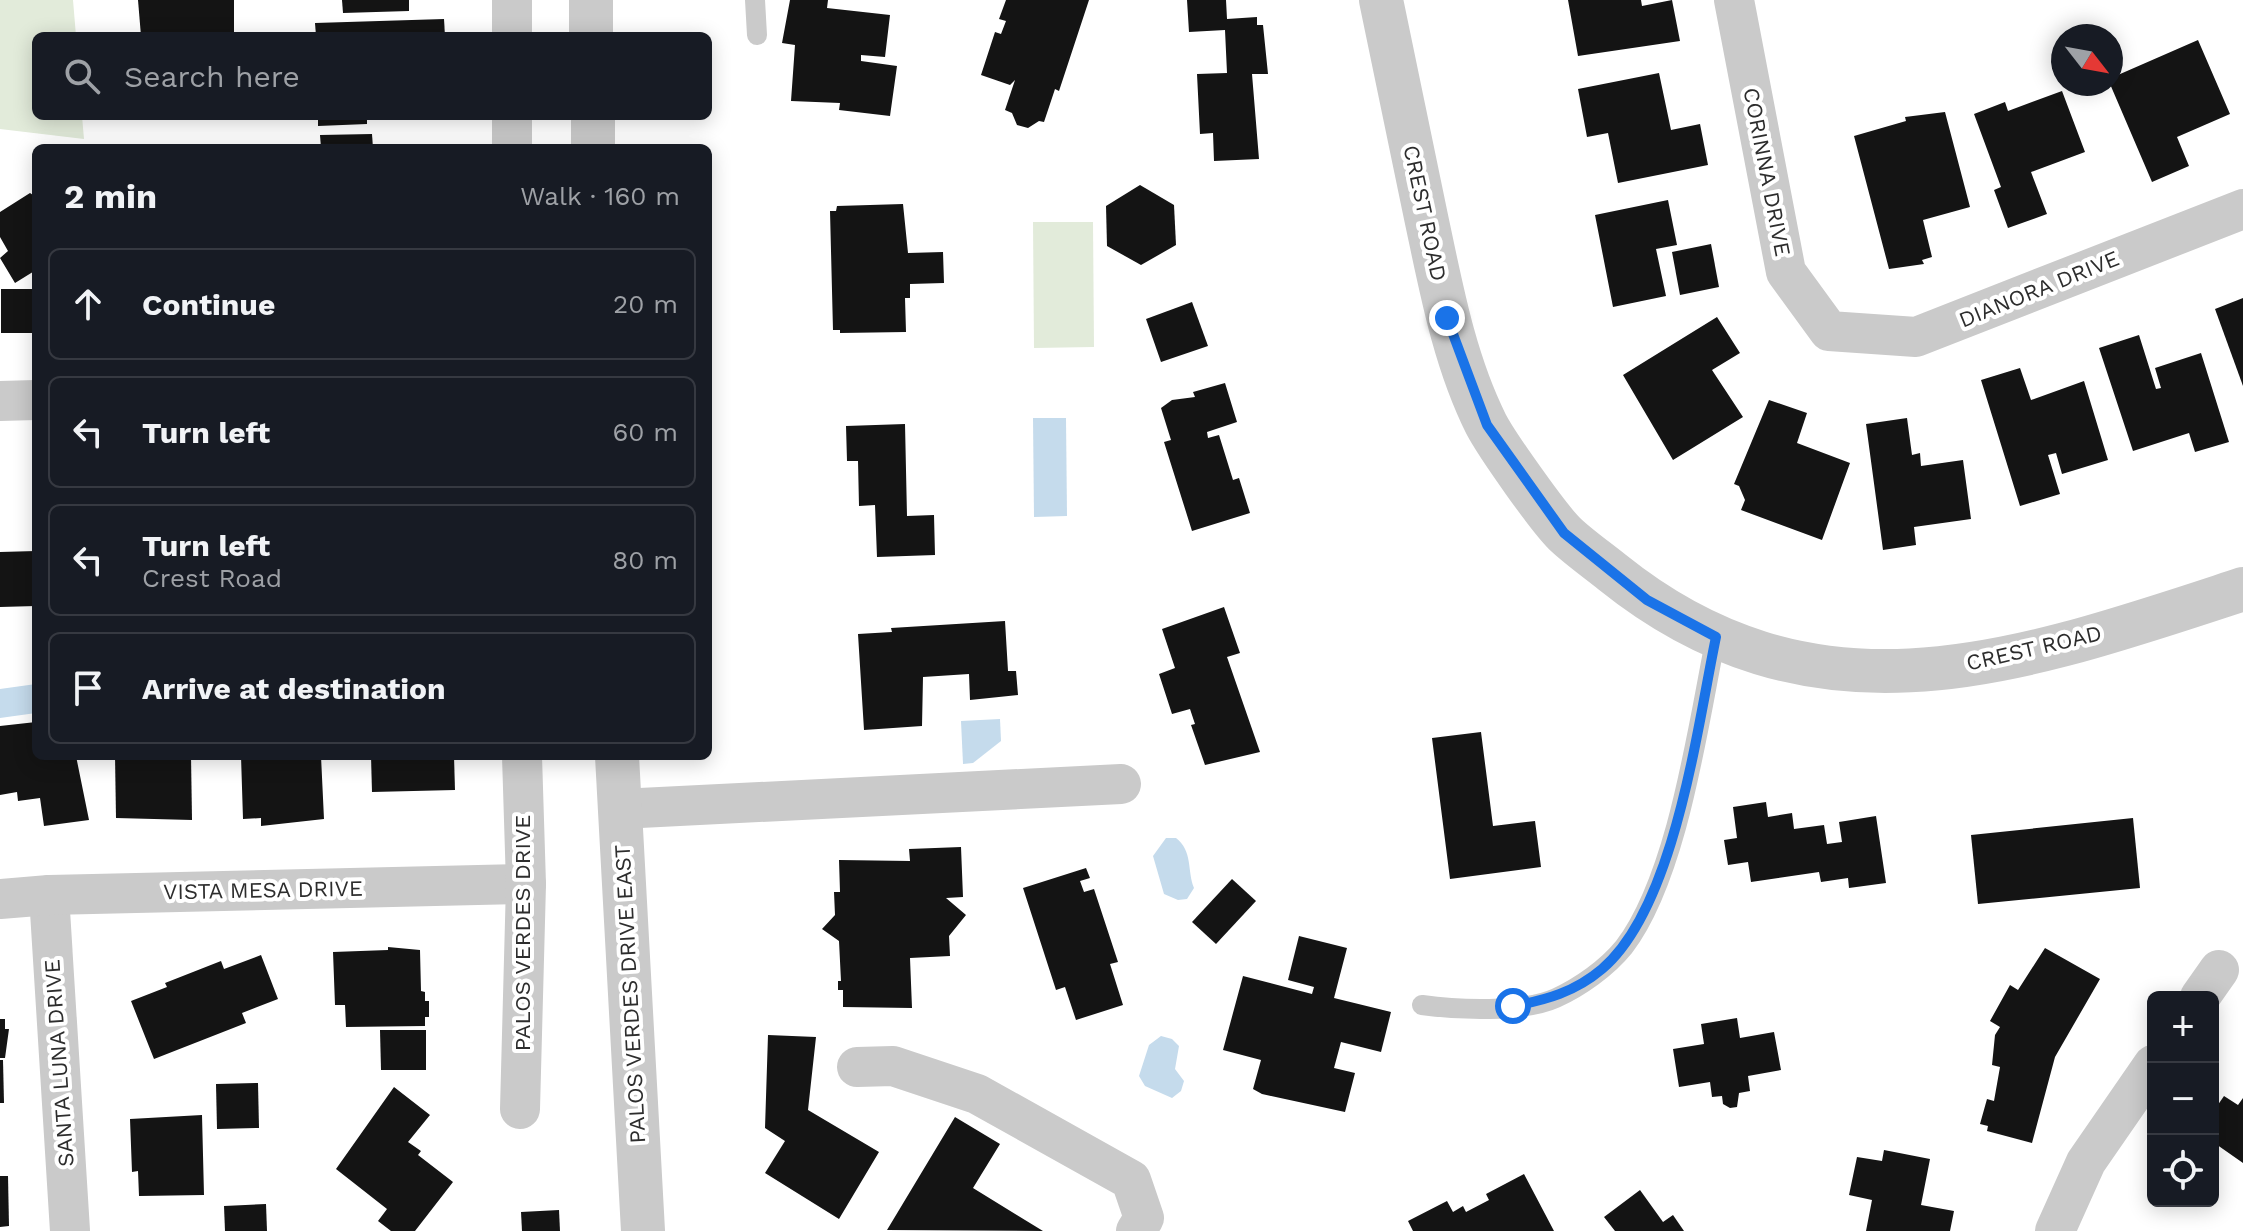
<!DOCTYPE html>
<html lang="en">
<head>
<meta charset="utf-8">
<style>
	body { margin:0; font-family:"Work Sans",sans-serif; background:#242831; color:#f1f3f6 }
	.controls { position:absolute; right:24px; bottom:24px; display:grid; overflow:hidden; border-radius:12px; box-shadow:0 4px 20px #0003 }
	.controls button { width:72px; height:72px; display:grid; place-items:center; padding:0; border:0; border-bottom:2px solid #363941; background:#171b24; color:#f1f3f6; font:40px sans-serif }
	.compass { position:absolute; left:2051px; top:24px; width:72px; height:72px; border-radius:50%; background:#171b24; box-shadow:0 4px 20px #0003; rotate:121deg }
	.stop { position:absolute; width:24px; height:24px; margin:-18px; border:6px solid #1a73e8; border-radius:50%; background:#fff }
	.stop.end { background:#1a73e8; border-color:#fff; box-shadow:0 2px 8px #0008 }
	.list { margin:0; padding:0; list-style:none }
	h2 { display:flex; justify-content:space-between; align-items:center; height:104px; margin:0; padding:0 32px; font-size:34px }
	h2 small { font-size:26px; font-weight:400; color:#9ea1a6 }
	.list li { display:grid; grid-template-columns:52px 1fr auto; gap:24px; align-items:center; box-sizing:border-box; height:112px; margin:0 16px 16px; padding:0 16px; border:2px solid #363941; border-radius:12px }
	.list b { display:block; font-size:30px; white-space:nowrap }
	.list p { margin:0; font-size:26px; white-space:nowrap; color:#9ea1a6 }
	.list em { font-size:26px; font-style:normal; color:#9ea1a6 }
	.icon { flex:none; width:44px; height:44px; fill:none; stroke:currentColor; stroke-width:2; stroke-linecap:round; stroke-linejoin:round }
	.map { position:relative; flex:none; width:2243px; height:1231px; overflow:hidden }
	.search { position:absolute; background:#171b24; box-shadow:0 4px 20px #0003; left:32px; top:32px; width:680px; height:88px; display:flex; align-items:center; gap:20px; box-sizing:border-box; padding:0 28px; border-radius:12px; color:#9ea1a6; font-size:30px }
	.panel { position:absolute; background:#171b24; box-shadow:0 4px 20px #0003; left:32px; top:144px; width:680px; height:616px; border-radius:12px }
	.map>svg:first-child { display:block }
	.green { fill:#e2ebda }
	.water { fill:#c5dbec }
	.building { fill:#141414 }
	.lines { fill:none; stroke-linecap:round; stroke-linejoin:round }
	.service { stroke:#cacaca; stroke-width:20 }
	.minor { stroke:#cacaca; stroke-width:40 }
	.tertiary { stroke:#cacaca; stroke-width:44 }
	.route { stroke:#1a73e8; stroke-width:10 }
	.labels { text-anchor:middle; dominant-baseline:central; stroke-width:8; stroke-linejoin:round; paint-order:stroke }
	.street-label { font-size:22px; fill:#2d2d2d; stroke:#fff }
</style>
</head>
<body>
<div class="map">
<svg width="2243" height="1231" viewBox="0 0 2243 1231">
	<rect width="100%" height="100%" fill="#fff"/>
	<g class="green">
		<polygon points="0,0 73,0 76,36 36,36 36,116 82,116 84,139 0,129"/>
		<polygon points="1033,222 1093,222 1094,347 1034,348"/>
	</g>
	<g class="water">
		<polygon points="1033,418 1066,418 1067,516 1034,517"/>
		<polygon points="36,684 36,713 0,718 0,689"/>
		<polygon points="1000,719 1001,741 973,763 963,764 961,721"/>
		<path d="M1166,838H1176C1193,851 1187,871 1194,888L1187,899L1178,900L1164,894L1153,856Z"/>
		<polygon points="1161,1036 1172,1039 1179,1046 1175,1069 1184,1081 1181,1091 1172,1098 1145,1086 1139,1076 1149,1045"/>
	</g>
	<g class="building">
		<polygon points="138,0 234,0 234,36 141,36"/>
		<polygon points="342,0 409,0 409,11 343,13"/>
		<polygon points="790,0 828,0 827,8 890,15 885,57 861,55 861,61 897,66 890,116 839,110 840,103 791,101 795,45 782,43"/>
		<polygon points="1006,0 1089,0 1059,91 1055,89 1044,122 1039,121 1028,128 1017,125 1012,113 1005,110 1015,80 1010,85 981,75 995,32 1001,34 1006,21 999,19"/>
		<polygon points="1187,0 1226,0 1227,19 1257,17 1257,25 1263,25 1268,74 1252,74 1259,159 1214,161 1213,133 1200,134 1197,74 1227,73 1225,30 1189,32"/>
		<polygon points="1568,0 1641,0 1642,6 1672,0 1680,41 1578,56"/>
		<polygon points="444,19 445,36 316,36 315,23"/>
		<polygon points="2198,40 2230,114 2177,137 2189,166 2152,182 2110,84 2111,78"/>
		<polygon points="1659,73 1671,130 1700,124 1708,165 1618,183 1608,133 1587,137 1578,89"/>
		<polygon points="2062,91 2085,152 2031,172 2047,214 2008,228 1994,190 2001,187 1974,114 2005,102 2008,111"/>
		<polygon points="1945,112 1970,207 1923,220 1932,257 1922,260 1924,264 1889,269 1854,136 1906,121 1905,117"/>
		<polygon points="318,116 367,116 367,124 318,126"/>
		<polygon points="372,134 373,148 321,148 320,135"/>
		<polygon points="1140,185 1174,205 1176,245 1141,265 1107,246 1106,206"/>
		<polygon points="30,193 36,197 36,270 15,283 0,258 8,251 0,237 0,212"/>
		<polygon points="1668,200 1677,245 1656,249 1666,296 1613,307 1595,215"/>
		<polygon points="903,204 908,253 943,252 944,283 910,284 910,298 905,298 906,332 840,333 840,330 833,330 830,211 836,211 837,206"/>
		<polygon points="1711,244 1719,287 1680,295 1672,252"/>
		<rect x="1" y="289" width="35" height="44"/>
		<polygon points="2243,298 2243,386 2215,309"/>
		<polygon points="1192,302 1208,346 1161,362 1146,319"/>
		<polygon points="1717,317 1740,353 1712,370 1743,417 1673,460 1623,375"/>
		<polygon points="2139,335 2156,389 2161,388 2155,368 2201,353 2229,442 2195,452 2189,433 2133,451 2099,348"/>
		<polygon points="2020,368 2031,400 2084,381 2108,460 2062,474 2056,453 2048,455 2060,494 2020,506 1981,380"/>
		<polygon points="1225,383 1237,422 1207,432 1208,438 1219,435 1233,480 1239,478 1250,513 1192,531 1164,442 1171,440 1161,408 1172,400 1195,397 1193,392"/>
		<polygon points="1769,400 1807,413 1797,443 1850,463 1822,540 1741,510 1745,500 1739,486 1734,484"/>
		<polygon points="1907,418 1912,455 1920,453 1921,466 1963,460 1971,519 1914,527 1916,545 1883,550 1866,424"/>
		<polygon points="905,424 907,516 934,515 935,555 877,557 875,505 859,506 858,461 847,461 846,426"/>
		<polygon points="36,551 36,606 0,607 0,552"/>
		<polygon points="1224,607 1240,653 1227,657 1260,752 1205,765 1191,725 1195,724 1190,709 1172,714 1159,674 1175,668 1162,629"/>
		<polygon points="1005,621 1008,671 1016,671 1018,695 970,700 969,674 923,677 922,726 864,730 858,634 892,632 891,628"/>
		<polygon points="36,722 36,756 76,756 89,820 44,826 40,798 18,801 17,792 0,795 0,726"/>
		<polygon points="1481,732 1493,826 1535,821 1541,867 1450,879 1432,738"/>
		<polygon points="115,756 191,756 192,820 116,818"/>
		<polygon points="241,756 321,756 324,819 261,826 261,818 243,819"/>
		<polygon points="371,756 454,756 455,790 372,792"/>
		<polygon points="1766,802 1768,817 1792,813 1794,829 1824,825 1827,844 1842,842 1839,822 1876,816 1886,883 1849,888 1848,878 1821,882 1819,872 1751,882 1748,862 1728,865 1724,840 1737,838 1733,807"/>
		<polygon points="2133,818 2140,888 1978,904 1971,835"/>
		<polygon points="961,847 963,897 946,898 966,915 949,936 950,956 910,958 912,1008 843,1007 843,990 838,990 838,981 841,981 839,941 822,929 835,915 834,892 840,892 839,860 910,861 909,849"/>
		<polygon points="1086,868 1090,878 1080,881 1084,892 1094,889 1118,962 1110,964 1123,1005 1076,1020 1065,987 1056,990 1023,888"/>
		<polygon points="1232,879 1256,901 1216,944 1192,922"/>
		<polygon points="1299,936 1347,948 1334,998 1391,1012 1381,1052 1341,1042 1334,1068 1355,1073 1345,1112 1262,1094 1253,1089 1261,1060 1223,1050 1243,976 1312,994 1314,987 1288,980"/>
		<polygon points="388,947 420,950 421,991 425,992 425,1001 429,1001 429,1017 425,1017 425,1026 346,1027 345,1005 335,1005 333,952 388,950"/>
		<polygon points="2045,948 2100,979 2055,1057 2032,1143 1987,1131 1988,1126 1980,1124 1987,1099 1994,1101 2000,1067 1992,1065 1995,1035 2000,1027 1990,1021 2010,985 2018,990"/>
		<polygon points="261,955 278,999 242,1013 246,1023 154,1059 131,1001 167,987 165,983 221,961 224,969"/>
		<polygon points="1737,1018 1740,1038 1774,1032 1781,1070 1748,1076 1750,1091 1739,1093 1737,1107 1730,1108 1723,1104 1722,1096 1712,1097 1710,1082 1679,1087 1673,1049 1704,1044 1701,1024"/>
		<polygon points="0,1019 5,1019 5,1029 9,1029 5,1058 0,1058"/>
		<polygon points="380,1030 426,1030 426,1070 381,1070"/>
		<polygon points="768,1035 816,1037 808,1110 879,1152 839,1219 765,1173 785,1141 765,1128"/>
		<polygon points="0,1060 3,1060 4,1103 0,1103"/>
		<polygon points="258,1083 259,1128 217,1129 216,1084"/>
		<polygon points="394,1087 430,1115 408,1142 421,1151 418,1155 453,1182 415,1231 391,1231 378,1221 387,1209 336,1169"/>
		<polygon points="2224,1096 2238,1105 2243,1098 2243,1163 2213,1142 2213,1112"/>
		<polygon points="202,1115 204,1195 139,1196 138,1171 132,1172 130,1119"/>
		<polygon points="955,1117 1000,1144 973,1188 1043,1231 887,1230"/>
		<polygon points="1884,1150 1930,1159 1921,1205 1954,1211 1950,1231 1866,1231 1872,1200 1849,1195 1857,1157 1882,1161"/>
		<polygon points="1524,1174 1554,1231 1413,1231 1408,1221 1447,1201 1453,1212 1463,1206 1466,1212 1489,1200 1486,1194"/>
		<polygon points="0,1176 8,1176 9,1226 0,1227"/>
		<polygon points="1640,1190 1663,1222 1673,1215 1684,1231 1615,1231 1604,1217"/>
		<polygon points="266,1204 267,1231 225,1231 224,1206"/>
		<polygon points="559,1210 560,1231 522,1231 521,1212"/>
	</g>
	<g class="lines">
		<g class="service">
			<polyline points="755,0 757,35"/>
			<path d="M1422,1005C1457,1010 1523,1013 1556,998C1580,987 1607,968 1624,947C1678,876 1698,725 1716,637"/>
		</g>
		<g class="minor">
			<polyline points="1734,0 1786,272 1829,331 1916,337 2243,209"/>
			<polyline points="512,36 512,0"/>
			<polyline points="512,148 512,116"/>
			<polyline points="0,401 36,400"/>
			<polyline points="620,809 1121,784"/>
			<polyline points="49,895 70,1231"/>
			<polyline points="0,899 49,895 526,884"/>
			<polyline points="2200,997 2219,970"/>
			<polyline points="857,1067 893,1066 977,1094 1131,1180 1144,1218 1136,1231"/>
			<polyline points="520,1109 526,884 522,756"/>
			<polyline points="2055,1231 2086,1162 2153,1065"/>
		</g>
		<g class="tertiary">
			<polyline points="591,0 591,36"/>
			<path d="M1381,0C1396,72 1411,145 1426,217C1441,287 1454,360 1486,424C1497,445 1549,519 1566,535C1580,548 1597,560 1612,572C1817,737 2020,662 2243,589"/>
			<polyline points="593,116 593,148"/>
			<polyline points="617,756 643,1231"/>
		</g>
	</g>
	<g class="lines">
		<path class="route" d="M1447,318L1487,425L1564,533L1647,600L1716,637C1697,728 1675,907 1602,969C1575,992 1546,1000 1513,1006"/>
	</g>
	<g class="labels">
		<g class="street-label">
			<text transform="translate(1767 172) rotate(79)">CORINNA DRIVE</text>
			<text transform="translate(1425 213) rotate(78)">CREST ROAD</text>
			<text transform="translate(2039 289) rotate(-22)">DIANORA DRIVE</text>
			<text transform="translate(2034 648) rotate(-13)">CREST ROAD</text>
			<text transform="translate(263 890) rotate(-1)">VISTA MESA DRIVE</text>
			<text transform="translate(522 933) rotate(-90)">PALOS VERDES DRIVE</text>
			<text transform="translate(630 994) rotate(-93)">PALOS VERDES DRIVE EAST</text>
			<text transform="translate(59 1063) rotate(-94)">SANTA LUNA DRIVE</text>
		</g>
	</g>
</svg>
<div class="controls">
<button>+</button>
<button>−</button>
<button><svg class="icon" aria-label="locate" viewBox="0 0 24 24"><circle cx="12" cy="12" r="6"/><path d="M12 2v4M12 18v4M2 12h4M18 12h4"/></svg></button>
</div>
<svg class="compass" viewBox="-18 -18 36 36"><path d="M0-13l5 13h-10z" fill="#e53935"/><path d="M0 13l5-13h-10z" fill="#9ea1a6"/></svg>
<div class="stop" style="left:1513px;top:1006px"></div>
<div class="stop end" style="left:1447px;top:318px"></div>
<div class="search"><svg class="icon" aria-label="search" viewBox="0 0 24 24"><circle cx="10" cy="10" r="6"/><path d="M15 15l6 6"/></svg>Search here</div>
<section class="panel">
<h2>2 min<small>Walk · 160 m</small></h2>
<ul class="list">
<li><svg class="icon" aria-label="ahead" viewBox="0 0 24 24"><path d="M12 20V5M6 11l6-6 6 6"/></svg><div><b>Continue</b></div><em>20 m</em></li>
<li><svg class="icon" aria-label="left" viewBox="0 0 24 24"><path d="M17 20v-9H6M10 6l-5 5 5 5"/></svg><div><b>Turn left</b></div><em>60 m</em></li>
<li><svg class="icon" aria-label="left" viewBox="0 0 24 24"><path d="M17 20v-9H6M10 6l-5 5 5 5"/></svg><div><b>Turn left</b><p>Crest Road</p></div><em>80 m</em></li>
<li><svg class="icon" aria-label="arrive" viewBox="0 0 24 24"><path d="M6 21V4h12l-3 4 3 4H6"/></svg><div><b>Arrive at destination</b></div></li>
</ul>
</section>
</div>
</body>
</html>
